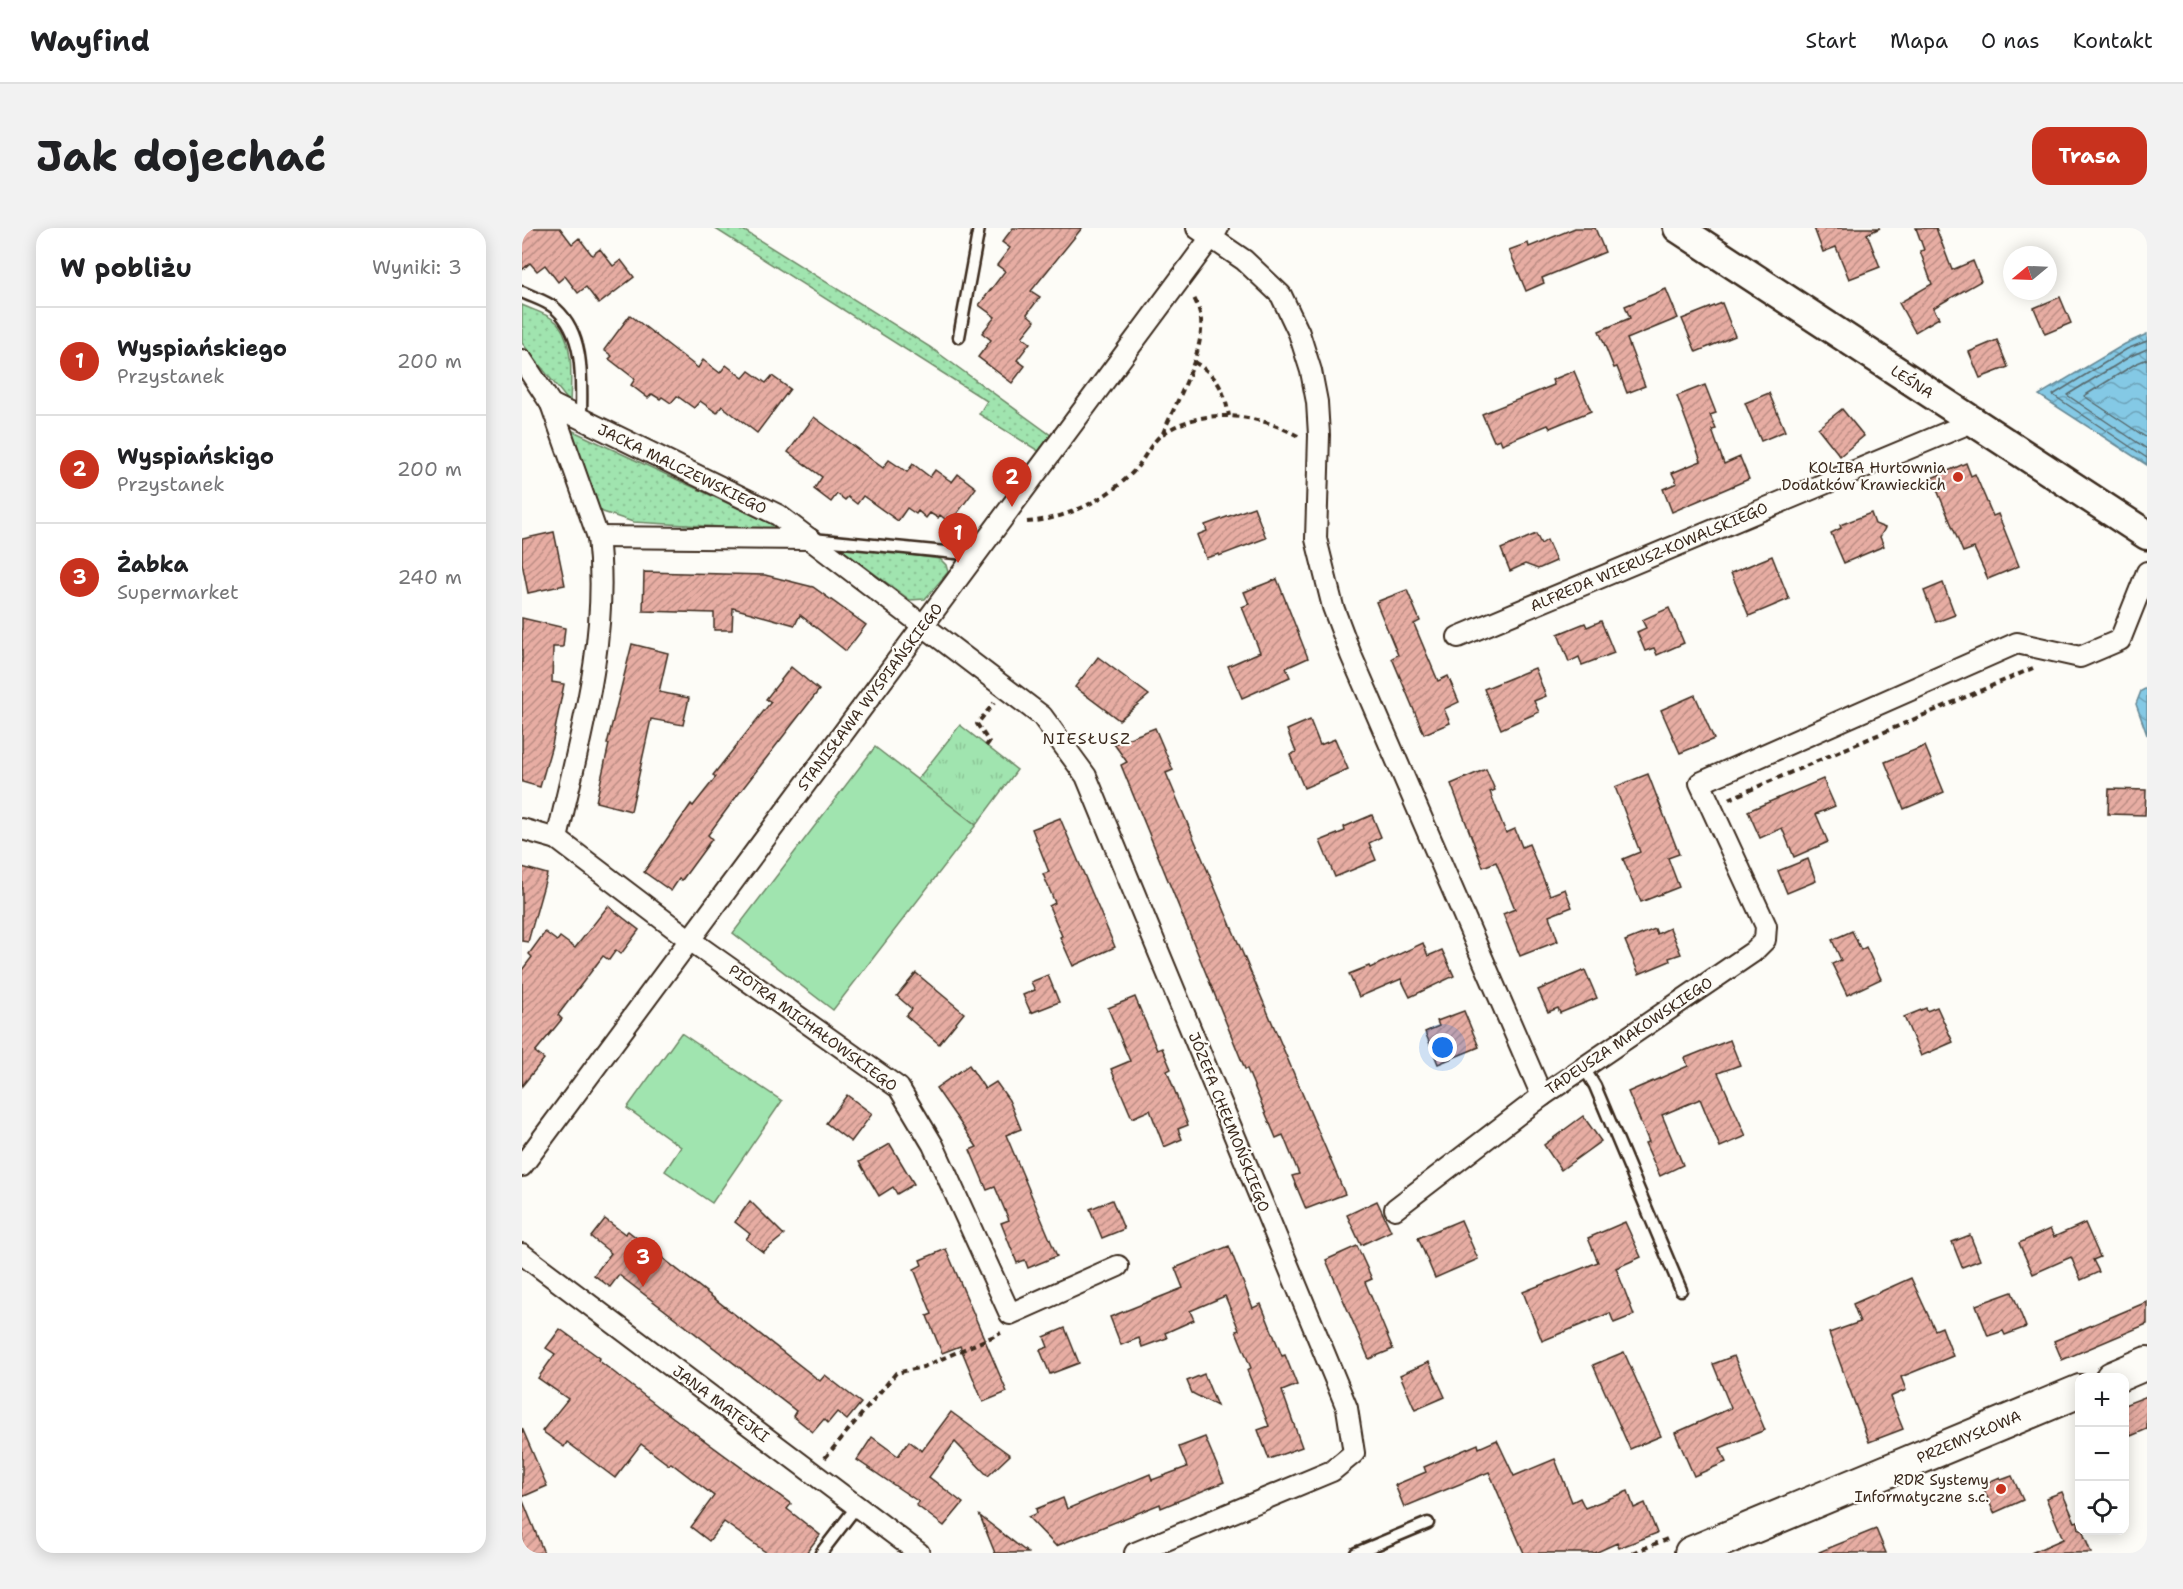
<!DOCTYPE html>
<html lang="pl">
<head>
<meta charset="utf-8">
<style>
	body { margin:0; font-family:"Shantell Sans",sans-serif; background:#f2f2f2; color:#202124 }
	.controls { position:absolute; right:18px; bottom:18px; display:grid; overflow:hidden; border-radius:12px; box-shadow:0 3px 15px #0003 }
	.controls button { width:54px; height:54px; display:grid; place-items:center; padding:0; border:0; border-bottom:2px solid #e0e0e0; background:#fff; color:#202124; font:30px sans-serif }
	.compass { position:absolute; left:1481px; top:18px; width:54px; height:54px; border-radius:50%; background:#fff; box-shadow:0 3px 15px #0003; rotate:251deg }
	.you { position:absolute; left:921px; top:820px; width:21px; height:21px; margin:-15px; border:4px solid #fff; border-radius:50%; background:#1a73e8; box-shadow:0 0 0 9px #1a73e833 }
	.badge { display:grid; place-items:center; width:39px; height:39px; border-radius:50%; background:#c8321e; color:#fff; font-size:20px; font-weight:700 }
	.pin { position:absolute; translate:-50% -50px; filter:drop-shadow(0 2px 3px #0008) }
	.pin::after { content:''; position:absolute; top:32px; width:21px; height:18px; background:inherit; clip-path:polygon(0 0,100% 0,50% 100%) }
	.list { margin:0; padding:0; list-style:none }
	h2 { display:flex; justify-content:space-between; align-items:center; height:78px; margin:0; padding:0 24px; font-size:26px }
	h2 small { font-size:20px; font-weight:400; color:#757577 }
	.list li { display:grid; grid-template-columns:39px 1fr auto; gap:18px; align-items:center; box-sizing:border-box; height:108px; padding:0 24px; border-top:2px solid #e0e0e0 }
	.list b { display:block; font-size:22px; white-space:nowrap }
	.list p { margin:0; font-size:20px; white-space:nowrap; color:#757577 }
	.list em { font-size:20px; font-style:normal; color:#757577 }
	.icon { flex:none; width:33px; height:33px; fill:none; stroke:currentColor; stroke-width:2; stroke-linecap:round; stroke-linejoin:round }
	.map { position:relative; flex:none; width:1625px; height:1325px; overflow:hidden; border-radius:18px }
	header { display:flex; align-items:center; gap:36px; box-sizing:border-box; height:84px; padding:0 30px; background:#fff; border-bottom:2px solid #e0e0e0 }
	header strong { font-size:28px }
	nav { display:flex; gap:33px; margin-inline-start:auto; font-size:21px }
	.intro { display:flex; align-items:center; justify-content:space-between; box-sizing:border-box; height:144px; padding:0 36px }
	h1 { margin:0; font-size:42px }
	.button { padding:15px 27px; border-radius:18px; background:#c8321e; color:#fff; font-size:21px; font-weight:700 }
	main { display:flex; gap:36px; padding:0 36px }
	aside { flex:1; background:#fff; border-radius:18px; box-shadow:0 3px 15px #0003 }
	.map>svg:first-child { display:block }
	.grass { fill:url(#grass-dots); stroke:#6e8766; stroke-width:1.5 }
	.park { fill:url(#park-tufts); stroke:#6e8766; stroke-width:1.5 }
	.garden { fill:#a0e4af; stroke:#6e8766; stroke-width:1.5 }
	.water { fill:url(#water-waves); stroke:#678995; stroke-width:1.5 }
	.lines { fill:none; stroke-linecap:round; stroke-linejoin:round }
	.shore { stroke:#586a6e; stroke-width:1.5 }
	.building { fill:url(#building-hatch); stroke:#3b2a1e; stroke-width:1.5 }
	.lane-casing { stroke:#3b2a1e; stroke-width:15 }
	.street-casing { stroke:#3b2a1e; stroke-width:24 }
	.secondary-casing { stroke:#3b2a1e; stroke-width:33 }
	.primary-casing { stroke:#3b2a1e; stroke-width:36 }
	.path { stroke:#3b2a1e; stroke-width:4; stroke-dasharray:6 4.5; stroke-linecap:butt }
	.lane { stroke:#fdfcf7; stroke-width:10 }
	.street { stroke:#fdfcf7; stroke-width:20 }
	.secondary { stroke:#fdfcf7; stroke-width:28 }
	.primary { stroke:#fdfcf7; stroke-width:32 }
	.poi-dot { fill:#c8321e; stroke:#fdfcf7; stroke-width:2 }
	.labels { text-anchor:middle; dominant-baseline:central; stroke-width:4.5; stroke-linejoin:round; paint-order:stroke }
	.street-label { font-size:15px; fill:#3b2a1e; stroke:#fdfcf7 }
	.poi-label { font-size:15px; fill:#3b2a1e; stroke:#fdfcf7; text-anchor:end }
	.neighbourhood-label { font-size:16px; letter-spacing:1.5px; fill:#3b2a1e; stroke:#fdfcf7 }
</style>
</head>
<body>
<header>
<strong>Wayfind</strong>
<nav><a>Start</a><a>Mapa</a><a>O nas</a><a>Kontakt</a></nav>
</header>
<div class="intro"><h1>Jak dojechać</h1><a class="button">Trasa</a></div>
<main>
<aside>
<h2>W pobliżu<small>Wyniki: 3</small></h2>
<ul class="list">
<li><span class="badge">1</span><div><b>Wyspiańskiego</b><p>Przystanek</p></div><em>200 m</em></li>
<li><span class="badge">2</span><div><b>Wyspiańskigo</b><p>Przystanek</p></div><em>200 m</em></li>
<li><span class="badge">3</span><div><b>Żabka</b><p>Supermarket</p></div><em>240 m</em></li>
</ul>
</aside>
<div class="map">
<svg width="1625" height="1325" viewBox="0 0 1625 1325">
	<defs>
		<pattern id="grass-dots" width="8" height="8" patternUnits="userSpaceOnUse" patternTransform="scale(1.5)"><rect width="8" height="8" fill="#a0e4af"/><path d="M2 2h.1M6 6h.1" fill="none" stroke="#8bc496" stroke-width="1.8" stroke-linecap="round"/></pattern>
		<pattern id="park-tufts" width="24" height="20" patternUnits="userSpaceOnUse" patternTransform="scale(1.5)"><rect width="24" height="20" fill="#a0e4af"/><path d="M3 7l-1-3M5 7V3M7 7l1-3M15 17l-1-3M17 17v-4M19 17l1-3" fill="none" stroke="#8bc496"/></pattern>
		<pattern id="water-waves" width="16" height="10" patternUnits="userSpaceOnUse" patternTransform="scale(1.5)"><rect width="16" height="10" fill="#84c9e5"/><path d="M0 5q4-4 8 0t8 0" fill="none" stroke="#6da3b9"/></pattern>
		<pattern id="building-hatch" width="6" height="6" patternUnits="userSpaceOnUse" patternTransform="scale(1.5)"><rect width="6" height="6" fill="#e7ada3"/><path d="M-1 1l2-2M0 6l6-6M5 7l2-2" fill="none" stroke="#bc8d84"/></pattern>
	</defs>
	<rect width="100%" height="100%" fill="#fdfcf7"/>
	<filter id="ink" filterUnits="userSpaceOnUse"><feTurbulence type="fractalNoise" baseFrequency=".0167" numOctaves="2"/><feDisplacementMap in="SourceGraphic" scale="12" xChannelSelector="R" yChannelSelector="G"/><feConvolveMatrix kernelMatrix="1 2 1 2 8 2 1 2 1" color-interpolation-filters="sRGB"/></filter>
	<g filter="url(#ink)">
		<g class="grass">
			<polygon points="192,0 218,0 408,119 530,208 518,224 457,186 465,173"/>
			<path d="M0,77C11,82 29,87 37,97C52,116 49,153 48,175L0,115Z"/>
			<polygon points="49,202 252,297 254,302 111,294 81,284 69,274"/>
			<polygon points="321,318 418,331 424,337 426,344 403,371 388,372 322,323"/>
		</g>
		<polygon class="park" points="438,497 495,542 454,597 395,552"/>
		<g class="garden">
			<polygon points="353,519 454,597 311,782 211,705"/>
			<polygon points="159,805 260,873 190,975 143,943 159,919 105,880"/>
		</g>
		<g class="water">
			<polygon points="1625,106 1625,237 1517,167 1603,116"/>
			<polygon points="1625,460 1625,507 1614,476 1619,463"/>
		</g>
		<g class="lines">
			<g class="shore">
				<polyline points="1625,113 1605,121 1531,167 1625,230"/>
				<polyline points="1625,121 1609,128 1545,167 1625,221"/>
				<polyline points="1625,131 1613,136 1562,168 1625,210"/>
			</g>
		</g>
		<g class="building">
			<polygon points="0,0 38,0 50,16 57,10 70,27 78,21 91,38 99,32 112,49 77,76 64,59 56,65 43,48 36,54 23,37 15,43 8,35 0,42"/>
			<polygon points="491,0 560,0 509,63 518,69 505,86 513,93 500,109 508,115 495,132 503,138 490,155 456,129 469,112 460,105 473,89 457,77 483,43 475,37 488,20 480,14"/>
			<polygon points="1053,0 1073,0 1083,24 1020,50 1022,55 1004,63 987,22 1006,15 1007,19"/>
			<polygon points="1292,0 1358,0 1345,6 1358,39 1327,51 1314,19 1301,24"/>
			<polygon points="1394,0 1414,0 1430,42 1451,33 1459,53 1411,80 1417,90 1393,104 1377,75 1410,56 1398,23 1402,22"/>
			<polygon points="1144,61 1156,90 1105,111 1123,158 1105,165 1095,139 1092,140 1077,103 1108,90 1103,78"/>
			<polygon points="1538,69 1549,95 1523,106 1512,80"/>
			<polygon points="1200,75 1213,108 1174,124 1160,91"/>
			<polygon points="108,87 176,140 181,132 198,145 204,137 221,150 227,143 244,155 250,148 268,161 235,205 200,178 195,185 178,173 172,180 155,168 149,175 140,169 138,171 130,166 126,170 109,157 113,151 87,131 90,128 82,122"/>
			<polygon points="1475,112 1486,139 1458,150 1447,124"/>
			<polygon points="1052,143 1069,183 1028,200 1026,197 980,216 978,211 972,213 960,186 1032,157 1030,152"/>
			<polygon points="1183,157 1194,185 1188,187 1194,201 1190,202 1202,236 1218,229 1227,251 1150,284 1141,261 1155,255 1150,245 1179,233 1155,168"/>
			<polygon points="1247,165 1263,203 1239,213 1223,175"/>
			<polygon points="1320,181 1342,208 1318,228 1296,200"/>
			<polygon points="292,189 361,240 367,232 385,244 391,236 408,249 413,242 430,254 436,246 454,260 428,295 418,287 416,290 408,285 404,290 396,283 394,286 385,280 376,293 341,268 335,276 326,269 323,272 315,266 309,274 292,261 300,249 266,224"/>
			<polygon points="1444,235 1449,248 1453,246 1471,288 1476,286 1497,338 1466,351 1452,320 1441,324 1410,250"/>
			<polygon points="732,279 744,310 697,328 697,326 684,330 675,307 685,303 683,297"/>
			<polygon points="1349,285 1353,296 1363,300 1358,309 1362,318 1322,335 1309,305 1319,300 1318,297"/>
			<polygon points="32,304 43,357 6,365 0,335 0,311"/>
			<polygon points="1014,306 1019,316 1025,312 1034,333 1016,341 1003,336 988,343 979,321"/>
			<polygon points="1250,328 1267,371 1227,388 1209,345"/>
			<polygon points="122,344 243,347 291,359 344,397 324,423 278,387 273,397 211,380 210,402 192,402 192,385 121,383"/>
			<polygon points="755,351 786,430 764,440 768,449 720,470 706,438 738,424 720,379 727,376 722,364"/>
			<polygon points="1421,355 1433,387 1414,394 1402,363"/>
			<polygon points="885,362 898,393 892,396 916,453 926,448 937,474 922,481 928,495 902,506 870,430 876,427 854,374"/>
			<polygon points="1147,380 1162,415 1135,427 1132,420 1123,423 1115,404 1124,400 1120,392"/>
			<polygon points="0,390 43,400 41,419 31,419 30,454 42,456 30,517 18,559 0,554"/>
			<polygon points="1079,393 1092,425 1060,437 1057,429 1047,434 1036,406 1063,395 1065,399"/>
			<polygon points="110,416 146,425 137,464 167,470 161,497 129,491 109,583 74,574 87,516 85,516"/>
			<polygon points="576,429 627,467 597,492 553,459"/>
			<polygon points="269,439 297,462 208,577 186,607 190,611 160,652 157,651 149,663 122,644 169,576 171,578 194,549 191,547 249,474 244,471"/>
			<polygon points="1013,440 1024,468 1012,473 1017,484 979,501 962,461"/>
			<polygon points="1173,467 1192,511 1158,525 1139,482"/>
			<polygon points="788,492 798,517 813,511 826,541 782,560 768,527 774,524 765,502"/>
			<polygon points="633,500 651,542 644,545 823,966 784,981 770,948 777,946 761,907 754,910 725,841 723,841 599,537 605,534 592,516"/>
			<polygon points="1403,518 1422,564 1382,581 1363,534"/>
			<polygon points="964,541 973,562 968,564 984,605 993,601 1000,619 1007,616 1028,667 1043,661 1050,679 1027,688 1036,713 998,728 981,686 993,681 974,634 961,639 929,556"/>
			<polygon points="1126,546 1157,626 1146,630 1157,659 1119,674 1101,631 1118,624 1093,559"/>
			<polygon points="1301,551 1313,578 1294,586 1306,614 1272,629 1260,600 1238,610 1226,583"/>
			<polygon points="1587,561 1624,562 1623,587 1586,586"/>
			<polygon points="850,587 859,609 847,615 854,632 813,649 798,613 823,603 822,599"/>
			<polygon points="538,590 593,719 551,738 538,709 540,708 527,678 533,675 521,646 527,644 510,601"/>
			<polygon points="1286,631 1294,653 1265,665 1256,643"/>
			<polygon points="0,639 25,646 6,714 0,713"/>
			<polygon points="86,678 117,702 99,726 94,722 87,732 81,728 36,787 40,791 13,824 22,831 0,858 0,742 10,729 7,726 23,704 35,713 38,709 53,720"/>
			<polygon points="1148,700 1159,726 1147,730 1148,733 1117,746 1103,713 1133,701 1135,706"/>
			<polygon points="1330,703 1339,722 1344,719 1359,751 1325,767 1310,736 1319,732 1310,712"/>
			<polygon points="901,715 906,728 920,722 932,748 888,769 879,751 837,769 827,746 847,738 848,740"/>
			<polygon points="1063,742 1075,770 1038,785 1036,780 1026,784 1016,762"/>
			<polygon points="394,745 442,785 417,816 384,788 390,781 375,768"/>
			<polygon points="526,747 537,774 509,785 501,767 513,762 509,754"/>
			<polygon points="613,769 635,822 640,820 649,841 645,843 666,897 656,901 660,911 642,919 628,882 610,890 589,841 608,833 586,780"/>
			<polygon points="1415,779 1431,814 1399,828 1382,789 1404,780 1405,783"/>
			<polygon points="942,783 957,819 916,836 903,804 917,798 915,793"/>
			<polygon points="1208,812 1218,837 1196,845 1224,908 1198,919 1178,871 1140,887 1161,937 1138,948 1123,915 1127,914 1106,864 1166,838 1163,830"/>
			<polygon points="447,837 463,861 474,854 487,872 499,901 484,907 535,1028 506,1040 503,1032 495,1035 479,995 487,992 473,959 465,962 448,922 455,919 414,860"/>
			<polygon points="325,867 350,886 329,914 304,895"/>
			<polygon points="1061,888 1079,913 1039,942 1022,917"/>
			<polygon points="368,916 392,956 375,966 371,959 357,968 337,934"/>
			<polygon points="590,972 602,1001 580,1010 568,981"/>
			<polygon points="228,973 262,1007 241,1024 224,1011 228,1006 213,994"/>
			<polygon points="855,973 869,1003 839,1017 825,987"/>
			<polygon points="83,991 103,1006 106,1003 298,1153 303,1147 339,1175 325,1192 315,1184 306,1195 302,1191 291,1204 271,1188 274,1183 97,1047 88,1059 72,1047 89,1025 69,1009"/>
			<polygon points="939,992 956,1031 913,1050 896,1010"/>
			<polygon points="1103,994 1119,1029 1094,1040 1112,1087 1092,1095 1088,1085 1020,1113 1001,1064 1076,1034 1066,1010"/>
			<polygon points="1563,995 1578,1029 1571,1032 1577,1044 1559,1052 1549,1029 1511,1046 1497,1015 1528,1001 1532,1009"/>
			<polygon points="1448,1007 1458,1032 1440,1039 1430,1014"/>
			<polygon points="707,1018 731,1080 739,1076 760,1128 763,1127 775,1157 760,1163 780,1219 747,1231 736,1202 747,1198 725,1142 729,1140 714,1103 717,1102 703,1068 668,1083 672,1092 643,1105 645,1110 620,1119 617,1110 599,1117 588,1089 661,1060 653,1040"/>
			<polygon points="835,1018 850,1051 843,1054 871,1121 847,1131 804,1032"/>
			<polygon points="424,1021 485,1164 461,1174 438,1118 420,1125 405,1088 410,1086 392,1041 400,1037 398,1032"/>
			<polygon points="1389,1050 1413,1102 1420,1099 1431,1128 1379,1149 1384,1162 1368,1169 1381,1201 1347,1214 1307,1105 1338,1094 1331,1076"/>
			<polygon points="1490,1064 1504,1099 1483,1107 1481,1103 1466,1108 1454,1077"/>
			<polygon points="1625,1074 1625,1096 1540,1132 1532,1113"/>
			<polygon points="543,1100 557,1135 528,1146 518,1122 526,1119 522,1109"/>
			<polygon points="38,1101 78,1130 76,1132 137,1179 269,1276 265,1281 298,1307 284,1325 245,1325 202,1294 187,1313 169,1299 192,1268 149,1235 147,1237 119,1216 93,1250 45,1214 42,1219 20,1203 46,1171 16,1150 33,1126 24,1120"/>
			<polygon points="1102,1124 1139,1208 1108,1221 1071,1137"/>
			<polygon points="1212,1128 1243,1202 1198,1220 1204,1234 1172,1248 1153,1205 1209,1180 1191,1136"/>
			<polygon points="907,1134 923,1169 893,1182 878,1147"/>
			<polygon points="682,1146 695,1178 670,1165 665,1153"/>
			<polygon points="1625,1168 1625,1201 1609,1208 1602,1191 1602,1177"/>
			<polygon points="429,1184 488,1227 466,1248 433,1214 407,1249 441,1275 422,1298 394,1277 397,1274 335,1232 350,1209 376,1228 387,1213 400,1223"/>
			<polygon points="0,1200 25,1258 0,1269"/>
			<polygon points="683,1209 702,1254 639,1280 638,1276 534,1318 506,1289 515,1285 514,1281 541,1270 545,1281 628,1246 630,1252 665,1239 657,1219"/>
			<polygon points="975,1212 992,1248 1033,1231 1050,1274 1058,1270 1063,1280 1106,1263 1112,1280 1123,1275 1135,1305 1097,1320 1095,1315 1073,1325 1002,1325 967,1244 882,1279 873,1257 904,1244 902,1239 956,1216 957,1220"/>
			<polygon points="1490,1248 1501,1272 1472,1285 1460,1257 1478,1249 1479,1252"/>
			<polygon points="1540,1264 1553,1294 1556,1293 1557,1302 1560,1302 1569,1325 1509,1325 1541,1311 1524,1270"/>
			<polygon points="1,1273 22,1325 0,1325"/>
			<polygon points="458,1288 506,1325 473,1325"/>
			<polygon points="1354,1301 1364,1325 1297,1325 1297,1324"/>
		</g>
		<g class="lines">
			<g class="lane-casing">
				<g id="lane">
					<path d="M0,64C10,69 25,73 34,81C64,108 59,155 59,192"/>
					<polyline points="437,109 457,0"/>
					<polyline points="291,311 454,327"/>
					<polyline points="1062,840 1073,858 1159,1062"/>
					<polyline points="299,1325 335,1278"/>
					<polyline points="834,1325 906,1295"/>
				</g>
			</g>
			<g class="street-casing">
				<g id="street">
					<polyline points="675,0 722,32 759,67 777,105 789,143 795,174 797,207 794,311 811,379 829,427 1020,868"/>
					<path d="M0,132L29,176L76,309C88,411 57,512 35,611L168,712L377,860L411,917L488,1086L596,1038"/>
					<polyline points="29,176 256,287 520,488 564,548 825,1180 832,1225 810,1243 613,1325"/>
					<polyline points="76,309 288,311"/>
					<polyline points="936,409 1450,194"/>
					<polyline points="0,601 35,611"/>
					<polyline points="0,938 696,0"/>
					<polyline points="873,981 1020,868 1231,724 1243,712 1244,698 1178,555 1495,415 1558,429 1598,412 1625,344"/>
					<polyline points="0,1026 397,1325"/>
				</g>
			</g>
			<g class="secondary-casing">
				<polyline id="secondary" points="1156,0 1625,307"/>
			</g>
			<g class="primary-casing">
				<g id="primary">
					<polyline points="1590,1150 1625,1135"/>
					<polyline points="1169,1325 1558,1163"/>
				</g>
			</g>
			<g class="path">
				<path d="M672,134C696,148 702,162 707,188"/>
				<path d="M641,205C654,174 686,119 678,86C677,80 674,74 671,68"/>
				<path d="M505,294C544,291 584,272 611,244C622,233 628,214 642,205C682,178 737,186 776,208"/>
				<polyline points="464,518 467,514 455,496 472,475"/>
				<polyline points="1207,571 1511,440"/>
				<polyline points="303,1230 374,1145 401,1139 479,1105"/>
				<polyline points="1111,1325 1145,1311"/>
			</g>
			<use href="#lane" class="lane"/>
			<use href="#street" class="street"/>
			<use href="#secondary" class="secondary"/>
			<use href="#primary" class="primary"/>
		</g>
	</g>
	<g class="poi-dot">
		<circle cx="1436" cy="249" r="6"/>
		<circle cx="1479" cy="1261" r="6"/>
	</g>
	<g class="labels">
		<g class="street-label">
			<text transform="translate(1390 154) rotate(33)">LEŚNA</text>
			<text transform="translate(160 241) rotate(26)">JACKA MALCZEWSKIEGO</text>
			<text transform="translate(1127 329) rotate(-23)">ALFREDA WIERUSZ-KOWALSKIEGO</text>
			<text transform="translate(348 469) rotate(-53)">STANISŁAWA WYSPIAŃSKIEGO</text>
			<text transform="translate(291 800) rotate(36)">PIOTRA MICHAŁOWSKIEGO</text>
			<text transform="translate(1107 808) rotate(-34)">TADEUSZA MAKOWSKIEGO</text>
			<text transform="translate(707 894) rotate(68)">JÓZEFA CHEŁMOŃSKIEGO</text>
			<text transform="translate(199 1176) rotate(37)">JANA MATEJKI</text>
			<text transform="translate(1447 1209) rotate(-23)">PRZEMYSŁOWA</text>
		</g>
		<g class="poi-label">
			<text x="1424" y="240">KOLIBA Hurtownia<tspan x="1424" dy="17">Dodatków Krawieckich</tspan></text>
			<text x="1467" y="1252">RDR Systemy<tspan x="1467" dy="17">Informatyczne s.c.</tspan></text>
		</g>
		<g class="neighbourhood-label">
			<text x="565" y="510">NIESŁUSZ</text>
		</g>
	</g>
</svg>
<div class="controls">
<button>+</button>
<button>−</button>
<button><svg class="icon" aria-label="locate" viewBox="0 0 24 24"><circle cx="12" cy="12" r="6"/><path d="M12 2v4M12 18v4M2 12h4M18 12h4"/></svg></button>
</div>
<svg class="compass" viewBox="-18 -18 36 36"><path d="M0-13l5 13h-10z" fill="#e53935"/><path d="M0 13l5-13h-10z" fill="#757577"/></svg>
<div class="you"></div>
<div class="pin badge" style="left:436px;top:335px">1</div>
<div class="pin badge" style="left:490px;top:279px">2</div>
<div class="pin badge" style="left:121px;top:1059px">3</div>
</div>
</main>
</body>
</html>
